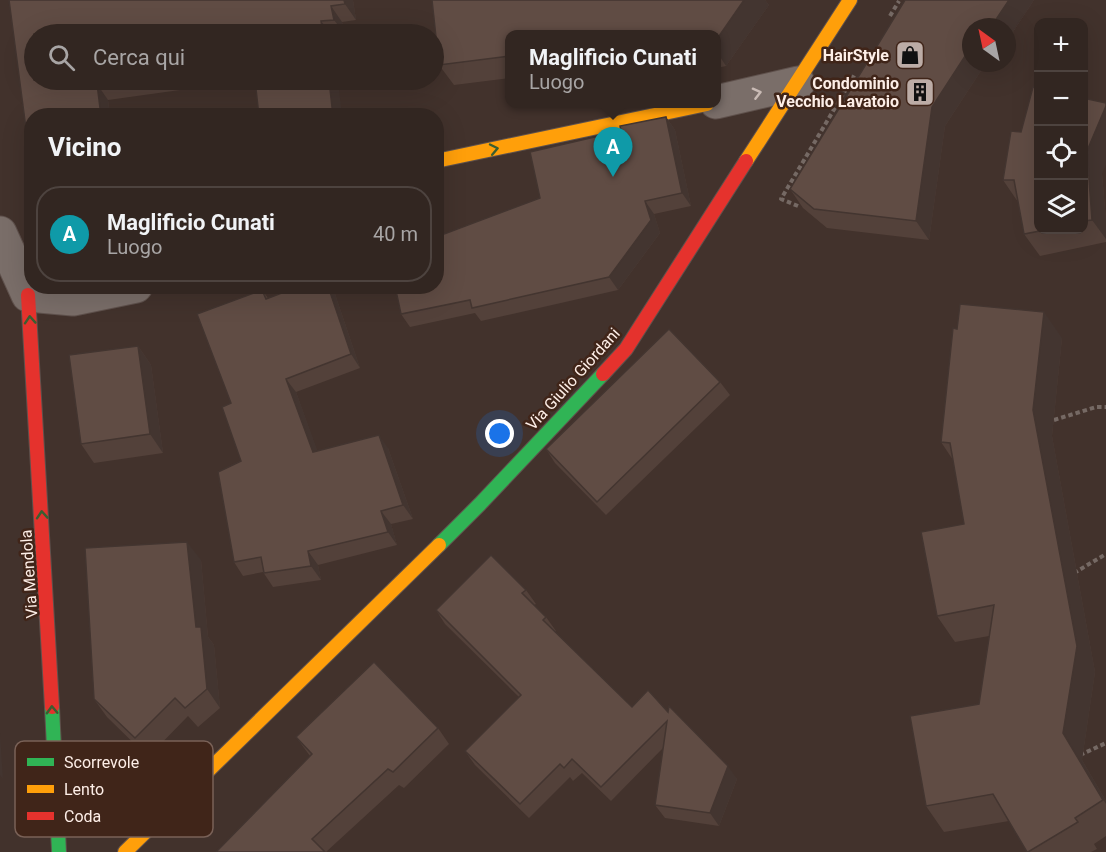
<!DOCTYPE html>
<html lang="it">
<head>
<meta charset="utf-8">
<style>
	body { margin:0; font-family:Roboto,sans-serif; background:#3d322e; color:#f1f3f6 }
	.controls { position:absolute; right:18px; top:18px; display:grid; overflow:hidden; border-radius:12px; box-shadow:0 6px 24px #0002 }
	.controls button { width:54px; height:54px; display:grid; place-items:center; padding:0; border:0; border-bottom:2px solid #4d433f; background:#322621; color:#f1f3f6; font:30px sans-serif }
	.compass { position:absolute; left:962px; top:18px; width:54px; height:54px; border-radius:50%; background:#322621; box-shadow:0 6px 24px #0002; rotate:327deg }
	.you { position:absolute; left:500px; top:434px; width:21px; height:21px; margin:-15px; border:4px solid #fff; border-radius:50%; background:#1a73e8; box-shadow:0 0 0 9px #1a73e833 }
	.badge { display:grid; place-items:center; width:39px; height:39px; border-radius:50%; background:#95b2f1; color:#fff; font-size:20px; font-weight:700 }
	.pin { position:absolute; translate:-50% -50px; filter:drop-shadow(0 2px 3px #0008) }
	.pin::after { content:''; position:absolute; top:32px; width:21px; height:18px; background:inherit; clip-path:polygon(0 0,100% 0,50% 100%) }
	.popup { position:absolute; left:505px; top:30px; width:216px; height:78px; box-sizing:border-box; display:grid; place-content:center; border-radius:12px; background:#322621; filter:drop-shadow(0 2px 4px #0005); font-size:20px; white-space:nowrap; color:#a8a5a5 }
	.popup b { font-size:22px; color:#f1f3f6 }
	.popup::after { content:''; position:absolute; left:50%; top:100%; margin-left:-12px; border:12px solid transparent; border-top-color:#322621 }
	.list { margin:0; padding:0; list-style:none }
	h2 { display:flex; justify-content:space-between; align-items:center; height:78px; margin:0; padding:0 24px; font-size:26px }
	h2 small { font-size:20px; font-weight:400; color:#a8a5a5 }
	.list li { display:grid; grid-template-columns:39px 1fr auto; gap:18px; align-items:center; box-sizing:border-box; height:96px; margin:0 12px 12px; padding:0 12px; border:2px solid #4d433f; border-radius:24px }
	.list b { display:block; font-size:22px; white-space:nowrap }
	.list p { margin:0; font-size:20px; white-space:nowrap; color:#a8a5a5 }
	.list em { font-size:20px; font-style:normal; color:#a8a5a5 }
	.icon { flex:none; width:33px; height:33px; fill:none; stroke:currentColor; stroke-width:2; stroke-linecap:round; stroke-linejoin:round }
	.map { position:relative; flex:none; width:1106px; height:852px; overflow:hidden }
	.search { position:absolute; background:#322621; box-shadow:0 6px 24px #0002; left:24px; top:24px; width:420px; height:66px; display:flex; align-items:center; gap:15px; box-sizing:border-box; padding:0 21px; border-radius:33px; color:#a8a5a5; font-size:22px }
	.panel { position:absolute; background:#322621; box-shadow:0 6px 24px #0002; left:24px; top:108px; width:420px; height:186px; border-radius:24px }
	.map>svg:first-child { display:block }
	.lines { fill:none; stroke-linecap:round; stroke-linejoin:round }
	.street-casing { stroke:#5f514c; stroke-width:35 }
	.fast-casing { stroke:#5f514c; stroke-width:16 }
	.slow-casing { stroke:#5f514c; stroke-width:16 }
	.jam-casing { stroke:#5f514c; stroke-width:16 }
	.path { stroke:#756964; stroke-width:4; stroke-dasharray:4.5 3; stroke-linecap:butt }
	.street { stroke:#7a6e69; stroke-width:33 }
	.fast { stroke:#30b455; stroke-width:14 }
	.slow { stroke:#ff9f0a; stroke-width:14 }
	.jam { stroke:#e5322d; stroke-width:14 }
	.wall { fill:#53413a }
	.shaded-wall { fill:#433530 }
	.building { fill:#604c44; stroke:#433530; stroke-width:1.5 }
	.oneway { stroke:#c9bbb5 }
	.oneway2 { stroke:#3a5e31 }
	.labels { text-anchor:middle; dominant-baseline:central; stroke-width:5; stroke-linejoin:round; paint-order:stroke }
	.poi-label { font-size:16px; font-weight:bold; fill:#fdeee7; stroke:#402519; text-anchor:end }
	.street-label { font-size:16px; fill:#fdeee7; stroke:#402519 }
	.key { fill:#402519; stroke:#796157; stroke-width:1.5 }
	.key-label { font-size:16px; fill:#fdeee7 }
</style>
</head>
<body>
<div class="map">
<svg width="1106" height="852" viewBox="0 0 1106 852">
	<rect width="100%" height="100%" fill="#42322c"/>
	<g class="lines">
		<g class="street-casing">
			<g id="street">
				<polyline points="716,102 798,83"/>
				<polyline points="0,233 28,295 73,299 136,286"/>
			</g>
		</g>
		<g class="fast-casing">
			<g id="fast">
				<polyline points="439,545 480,504 603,374"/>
				<polyline points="52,707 59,852"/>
			</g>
		</g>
		<g class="slow-casing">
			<g id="slow">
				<polyline points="436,161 707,104"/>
				<polyline points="746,161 850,0"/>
				<polyline points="125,852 439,545"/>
			</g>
		</g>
		<g class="jam-casing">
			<g id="jam">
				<polyline points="28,295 52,707"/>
				<polyline points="603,374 626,349 746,161"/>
			</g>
		</g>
		<g class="path">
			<polyline points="890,16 899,1"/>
			<polyline points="798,206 781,199 855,74"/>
			<polyline points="1054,420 1096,407 1106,407"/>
			<polyline points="1074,573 1106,554"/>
			<polyline points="1080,755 1106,743"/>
		</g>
		<use href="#street" class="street"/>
		<use href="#fast" class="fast"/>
		<use href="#slow" class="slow"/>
		<use href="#jam" class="jam"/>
	</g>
	<g class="wall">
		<polygon points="9,0 353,0 356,20 342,22 345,34 34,34 34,80 252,80 108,100 110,116 32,116"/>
		<polygon points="432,0 765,0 769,5 726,66 717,68 717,34 510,34 510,78 454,85 439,65"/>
		<polygon points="905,0 1034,0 1007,41 971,27 971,63 986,63 945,126 929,240 827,228 803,208 790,189"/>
		<polygon points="1083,98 1102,174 1106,220 1106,242 1040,256 1024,234 1018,202 1003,180 1011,131 1038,230 1083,230"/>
		<polygon points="666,117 675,130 691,206 654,214 660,233 618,290 481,321 475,313 410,327 401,314 540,198"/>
		<polygon points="300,286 331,286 334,291 360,368 296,392 317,451 388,448 413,519 391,524 397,545 318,565 321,580 273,587 263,572 243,576 234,562 241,461 231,403 262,290 268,298"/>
		<polygon points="1062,338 1052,436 1095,672 1082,760 1106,801 1106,836 1094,844 1097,849 1091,852 1027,852 1009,821 944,832 926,806 979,704 989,636 955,642 937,616 964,524 953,460 941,442"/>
		<polygon points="138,346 151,365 163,453 94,463 81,444"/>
		<polygon points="720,382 730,395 606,515 555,463 546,449"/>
		<polygon points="201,560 208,637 214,645 220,708 198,727 188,716 148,757 107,717 94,699"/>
		<polygon points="526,590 536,604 534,605 546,617 556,631 555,632 632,707 668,712 737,779 719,826 665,818 655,805 663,748 611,801 582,773 573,781 570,777 529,818 475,765 465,751 519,697 445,624 436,610"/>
		<polygon points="438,728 449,744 404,788 399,785 326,852 216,852 310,756 296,737"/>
	</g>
	<g class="shaded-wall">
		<polygon points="344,0 353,0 356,20 345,4"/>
		<polygon points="744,0 765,0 769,5 726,66 717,52 717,39"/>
		<polygon points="1009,0 1034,0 1007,41 1007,27 991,27"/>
		<polygon points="331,6 342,22 345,34 334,20"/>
		<polygon points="321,21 331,34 323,34"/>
		<polygon points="971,47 971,63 986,63 945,126 929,240 916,221 932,107"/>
		<polygon points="329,80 338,80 342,116 333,116"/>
		<polygon points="97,84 108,100 110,116 101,116"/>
		<polygon points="1106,106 1106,165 1102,174 1106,220 1106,239 1092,220 1087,151"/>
		<polygon points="666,117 675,130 691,206 682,193"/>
		<polygon points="645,201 654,214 660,233 618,290 609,277"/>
		<polygon points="328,286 331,286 334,291 360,368 351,354"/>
		<polygon points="1044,312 1062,338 1052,436 1095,672 1082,760 1106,801 1106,804 1063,733 1033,410"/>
		<polygon points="138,346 151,365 163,453 150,434"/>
		<polygon points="286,379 296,392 323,466 313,452"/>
		<polygon points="379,435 388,448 413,519 403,505"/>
		<polygon points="381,511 391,524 397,545 388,532"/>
		<polygon points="187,542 201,560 208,637 214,645 220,708 207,689 196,627"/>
		<polygon points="308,551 318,565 321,580 311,566"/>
		<polygon points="0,733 3,779 0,775"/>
		<polygon points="728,766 737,779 719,826 710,813"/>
	</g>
	<g class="building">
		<polygon points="9,0 344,0 345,4 331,6 334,20 321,21 323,34 34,34 34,80 129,80 97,84 101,116 32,116 32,174"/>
		<polygon points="432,0 744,0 717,39 717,34 510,34 510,56 439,65"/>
		<polygon points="905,0 1009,0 991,27 971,27 971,47 932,107 916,221 814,209 790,189"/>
		<polygon points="255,80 329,80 333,116 259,116"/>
		<polygon points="1033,87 1038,88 1038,230 1045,230 1024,234 1014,180 1003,180 1011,131 1021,132"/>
		<polygon points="1083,98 1106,103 1106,106 1087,151 1092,220 1083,221"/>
		<polygon points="666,117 682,193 645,201 651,220 609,277 472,308 470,300 401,314 395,286 436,286 436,237 540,198 530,152 621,131 620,126"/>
		<polygon points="300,286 328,286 351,354 286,379 313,452 379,435 403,505 381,511 388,532 308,551 311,566 264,573 261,557 234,562 218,472 241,461 222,407 231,403 197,314 262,290 266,299"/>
		<polygon points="960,304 1044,312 1033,410 1077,646 1063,733 1103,800 1075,818 1078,822 1028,852 1027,852 993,794 926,806 910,716 979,704 994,605 937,616 921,532 964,524 950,443 941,442 953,328 957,329"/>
		<polygon points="669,329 720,382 597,502 546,449"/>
		<polygon points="138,346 150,434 81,444 69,355"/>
		<polygon points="187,542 196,627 201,627 207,689 185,708 175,698 135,738 94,699 85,548"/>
		<polygon points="491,555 526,590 522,593 546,617 543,620 632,707 648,690 668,712 669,706 728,766 710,813 655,805 667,721 601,787 572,759 564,768 560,764 520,804 465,751 521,695 436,610"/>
		<polygon points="374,662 438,728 393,772 388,769 312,839 325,852 216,852 312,754 296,737"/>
	</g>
	<defs><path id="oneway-chevron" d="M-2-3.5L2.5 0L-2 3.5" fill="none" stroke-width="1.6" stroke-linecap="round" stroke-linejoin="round" transform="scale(1.5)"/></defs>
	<use class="oneway" href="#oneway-chevron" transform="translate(757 93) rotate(-14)"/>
	<g class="oneway2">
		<use href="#oneway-chevron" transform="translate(494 149) rotate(-12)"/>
		<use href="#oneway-chevron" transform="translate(30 320) rotate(-94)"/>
		<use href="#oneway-chevron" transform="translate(42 515) rotate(-94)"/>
		<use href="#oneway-chevron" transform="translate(52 710) rotate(-92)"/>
	</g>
	<defs>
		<g id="shop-square" transform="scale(1.5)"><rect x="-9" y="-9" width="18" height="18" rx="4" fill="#bcaca6" stroke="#402519"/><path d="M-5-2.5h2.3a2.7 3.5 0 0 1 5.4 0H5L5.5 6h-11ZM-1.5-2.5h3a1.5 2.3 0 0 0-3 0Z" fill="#111"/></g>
		<g id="building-square" transform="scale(1.5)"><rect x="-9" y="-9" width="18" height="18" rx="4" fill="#bcaca6" stroke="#402519"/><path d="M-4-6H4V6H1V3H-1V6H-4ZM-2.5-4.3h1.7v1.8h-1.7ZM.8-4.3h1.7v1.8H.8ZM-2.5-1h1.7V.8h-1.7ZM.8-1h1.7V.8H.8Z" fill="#111"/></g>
	</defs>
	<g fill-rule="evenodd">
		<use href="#shop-square" x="910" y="55"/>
		<use href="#building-square" x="920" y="92"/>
	</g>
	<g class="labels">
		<g class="poi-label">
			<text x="889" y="55">HairStyle</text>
			<text x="899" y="83">Condominio<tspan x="899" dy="18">Vecchio Lavatoio</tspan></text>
		</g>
		<g class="street-label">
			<text transform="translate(573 379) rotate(-48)">Via Giulio Giordani</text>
			<text transform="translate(29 574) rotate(-94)">Via Mendola</text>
		</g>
	</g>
	<rect x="15" y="741" width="198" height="96" rx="9" class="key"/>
	<rect x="27" y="758" width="27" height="8" fill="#30b455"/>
	<rect x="27" y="785" width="27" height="8" fill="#ff9f0a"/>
	<rect x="27" y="812" width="27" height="8" fill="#e5322d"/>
	<g class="key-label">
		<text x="64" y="768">Scorrevole</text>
		<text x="64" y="795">Lento</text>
		<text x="64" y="822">Coda</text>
	</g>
</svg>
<div class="controls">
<button>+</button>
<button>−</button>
<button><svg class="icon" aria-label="locate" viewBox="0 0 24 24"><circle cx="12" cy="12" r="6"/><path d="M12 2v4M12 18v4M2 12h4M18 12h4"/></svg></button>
<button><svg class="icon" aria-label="layers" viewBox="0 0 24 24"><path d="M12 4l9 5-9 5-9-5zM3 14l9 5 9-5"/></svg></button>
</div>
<svg class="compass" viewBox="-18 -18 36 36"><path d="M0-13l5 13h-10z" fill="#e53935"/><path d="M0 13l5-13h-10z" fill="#a8a5a5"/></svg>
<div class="you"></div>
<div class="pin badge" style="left:613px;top:177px;background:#0f9aa8">A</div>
<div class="popup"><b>Maglificio Cunati</b>Luogo</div>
<div class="search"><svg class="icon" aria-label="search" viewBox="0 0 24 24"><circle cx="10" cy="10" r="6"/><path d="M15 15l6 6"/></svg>Cerca qui</div>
<section class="panel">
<h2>Vicino<small></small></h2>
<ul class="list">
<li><span class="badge" style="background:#0f9aa8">A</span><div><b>Maglificio Cunati</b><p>Luogo</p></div><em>40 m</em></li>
</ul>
</section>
</div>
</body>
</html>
